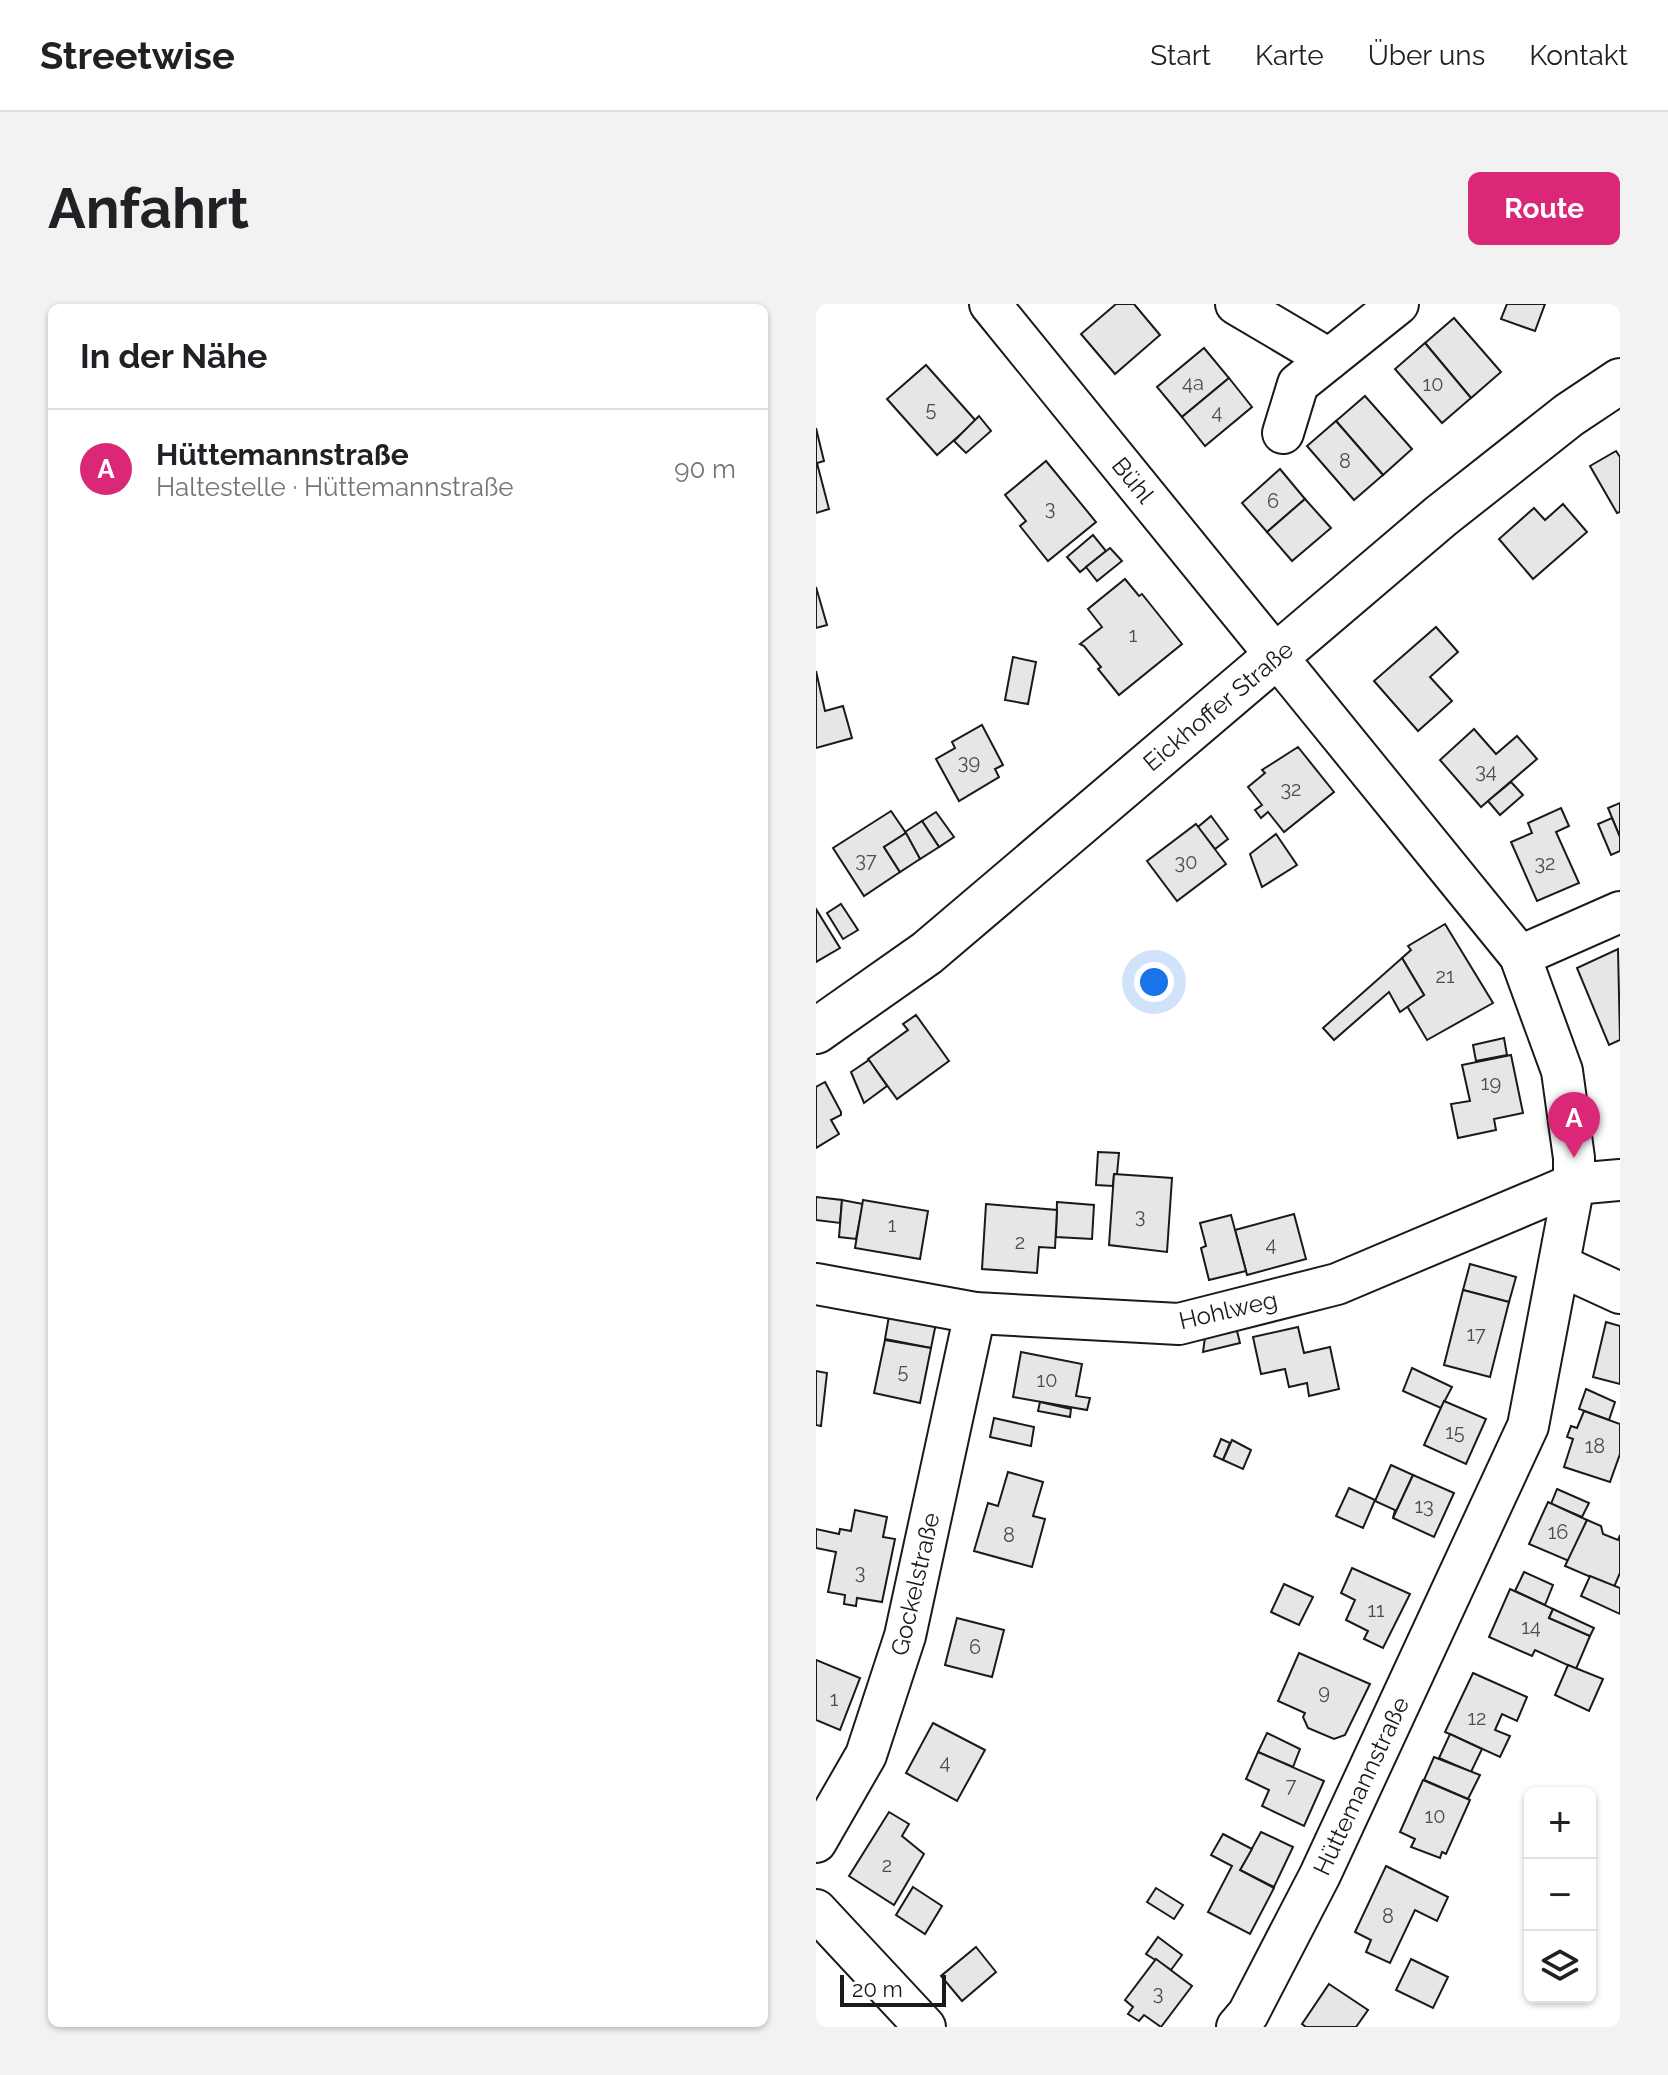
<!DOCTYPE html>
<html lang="de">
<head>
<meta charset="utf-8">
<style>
	body { margin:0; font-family:Raleway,sans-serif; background:#f2f2f2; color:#202124 }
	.controls { position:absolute; right:24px; bottom:24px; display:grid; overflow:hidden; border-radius:12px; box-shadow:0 2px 6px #0004 }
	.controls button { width:72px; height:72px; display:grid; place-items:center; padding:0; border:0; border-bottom:2px solid #e0e0e0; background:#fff; color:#202124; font:40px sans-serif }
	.scale { position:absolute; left:24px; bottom:20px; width:106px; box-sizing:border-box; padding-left:8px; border:4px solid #1a1a1a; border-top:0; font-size:22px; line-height:28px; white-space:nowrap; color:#1a1a1a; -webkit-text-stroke:6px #fff; paint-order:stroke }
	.you { position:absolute; left:338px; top:678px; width:28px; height:28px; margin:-20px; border:6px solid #fff; border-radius:50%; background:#1a73e8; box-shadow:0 0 0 12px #1a73e833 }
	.badge { display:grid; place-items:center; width:52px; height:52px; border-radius:50%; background:#db2777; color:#fff; font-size:26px; font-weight:700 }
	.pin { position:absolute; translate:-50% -66px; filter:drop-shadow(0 2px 4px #0008) }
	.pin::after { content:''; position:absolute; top:42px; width:28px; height:24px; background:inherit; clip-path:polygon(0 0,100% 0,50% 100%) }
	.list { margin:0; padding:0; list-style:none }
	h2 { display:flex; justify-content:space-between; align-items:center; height:104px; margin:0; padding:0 32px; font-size:34px }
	h2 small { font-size:26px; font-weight:400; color:#757577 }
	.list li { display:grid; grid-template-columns:52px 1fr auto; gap:24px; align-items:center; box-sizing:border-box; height:120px; padding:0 32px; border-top:2px solid #e0e0e0 }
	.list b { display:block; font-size:30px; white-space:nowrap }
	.list p { margin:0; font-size:26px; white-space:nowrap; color:#757577 }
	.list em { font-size:26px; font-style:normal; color:#757577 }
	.icon { flex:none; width:44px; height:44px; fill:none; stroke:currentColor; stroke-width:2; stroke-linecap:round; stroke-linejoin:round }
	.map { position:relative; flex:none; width:804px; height:1723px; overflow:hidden; border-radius:12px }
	header { display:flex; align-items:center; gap:48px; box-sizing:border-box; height:112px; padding:0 40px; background:#fff; border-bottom:2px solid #e0e0e0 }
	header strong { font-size:38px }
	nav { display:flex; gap:44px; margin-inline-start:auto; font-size:28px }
	.intro { display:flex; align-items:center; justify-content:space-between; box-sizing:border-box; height:192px; padding:0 48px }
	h1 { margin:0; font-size:56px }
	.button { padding:20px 36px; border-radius:12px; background:#db2777; color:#fff; font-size:28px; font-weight:700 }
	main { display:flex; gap:48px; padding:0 48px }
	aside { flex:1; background:#fff; border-radius:12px; box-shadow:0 2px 6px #0004 }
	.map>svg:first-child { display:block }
	.building { fill:#e6e6e6; stroke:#1a1a1a; stroke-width:2 }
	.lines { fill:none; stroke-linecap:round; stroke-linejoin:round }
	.minor-casing { stroke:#1a1a1a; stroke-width:44 }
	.major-casing { stroke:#1a1a1a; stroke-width:48 }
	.minor { stroke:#fff; stroke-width:40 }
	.major { stroke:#fff; stroke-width:44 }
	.labels { text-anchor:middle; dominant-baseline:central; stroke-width:6; stroke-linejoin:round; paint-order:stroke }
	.number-label { font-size:20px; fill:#4d4d4d }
	.street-label { font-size:24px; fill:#1a1a1a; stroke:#fff }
</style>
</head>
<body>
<header>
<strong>Streetwise</strong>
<nav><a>Start</a><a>Karte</a><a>Über uns</a><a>Kontakt</a></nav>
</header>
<div class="intro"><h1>Anfahrt</h1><a class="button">Route</a></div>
<main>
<aside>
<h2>In der Nähe<small></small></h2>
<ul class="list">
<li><span class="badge">A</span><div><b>Hüttemannstraße</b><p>Haltestelle · Hüttemannstraße</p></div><em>90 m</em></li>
</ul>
</aside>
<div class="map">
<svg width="804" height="1723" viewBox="0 0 804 1723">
	<rect width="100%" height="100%" fill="#fff"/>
	<g class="building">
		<polygon points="300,0 318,0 344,31 299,70 265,30"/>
		<polygon points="691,0 729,0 719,27 685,15"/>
		<polygon points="638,14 685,68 655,94 609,39"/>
		<polygon points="609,39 655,94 626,119 579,65"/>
		<polygon points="388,44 413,74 366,113 341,83"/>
		<polygon points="110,61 160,117 121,151 71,95"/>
		<polygon points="413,74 436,103 389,142 366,113"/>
		<polygon points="549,92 596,145 567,171 520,117"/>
		<polygon points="163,112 175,127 150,149 138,137"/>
		<polygon points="520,117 567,171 538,196 491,142"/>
		<polygon points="0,124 8,157 1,159 13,205 0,209"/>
		<polygon points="800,147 804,153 804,208 801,209 774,162"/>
		<polygon points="230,157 280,218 232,257 204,222 210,217 189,191"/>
		<polygon points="464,165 489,195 451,228 426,199"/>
		<polygon points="489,195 515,224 476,257 451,228"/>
		<polygon points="747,200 771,228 717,275 683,235 718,204 729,216"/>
		<polygon points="277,231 290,247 264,268 251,253"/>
		<polygon points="294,244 306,257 281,277 270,263"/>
		<polygon points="309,275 323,292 326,290 366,340 303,391 282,365 285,363 268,342 264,340 286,323 272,305"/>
		<polygon points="0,283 11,321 0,324"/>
		<polygon points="620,323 642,348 614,373 636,397 602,427 558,377"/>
		<polygon points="197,353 220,358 212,400 189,396"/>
		<polygon points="0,367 9,407 27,402 36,434 0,444"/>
		<polygon points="166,421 187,461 179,465 183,473 143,497 120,455 139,444 136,438"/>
		<polygon points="658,425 680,450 701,432 721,455 665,503 624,456"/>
		<polygon points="482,443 518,488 468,528 452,508 445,514 439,506 446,501 432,483 449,469 446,466"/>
		<polygon points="695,478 707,491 684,511 672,497"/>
		<polygon points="804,499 804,533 792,504"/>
		<polygon points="745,504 753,522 740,528 763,579 721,597 695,538 716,529 712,519"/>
		<polygon points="75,507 90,529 68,543 84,568 48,592 17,544"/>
		<polygon points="120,508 138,533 123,543 106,517"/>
		<polygon points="395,512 412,535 399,545 382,523"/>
		<polygon points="796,514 804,533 804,547 795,551 782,520"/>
		<polygon points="106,517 123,543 104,555 89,528"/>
		<polygon points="380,520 410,560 361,597 331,557"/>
		<polygon points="90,529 104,555 84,568 68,543"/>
		<polygon points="460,530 481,561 446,583 434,550"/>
		<polygon points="25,600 42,626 27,635 11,609"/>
		<polygon points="0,605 24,644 0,658"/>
		<polygon points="629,620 677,699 611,736 591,702 608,691 586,654 595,646 592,642"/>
		<polygon points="802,645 804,736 793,741 761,664"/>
		<polygon points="586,654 608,691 584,708 573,688 518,736 507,724"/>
		<polygon points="100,711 133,757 81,795 52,755 92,726 87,720"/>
		<polygon points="688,734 691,751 660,757 657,741"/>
		<polygon points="695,751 707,809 678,815 680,826 642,834 635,800 654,797 646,761"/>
		<polygon points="53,756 71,782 48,799 35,768"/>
		<polygon points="9,778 25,808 25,811 15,816 23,830 0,844 0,783"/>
		<polygon points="282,848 303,849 301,870 298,870 297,882 280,881"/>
		<polygon points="298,870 356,874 351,948 293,941"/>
		<polygon points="0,893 26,896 24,919 0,916"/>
		<polygon points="26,896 47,900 40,935 23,933"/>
		<polygon points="47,896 112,907 104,955 39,944"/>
		<polygon points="241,898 278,901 276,935 240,933"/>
		<polygon points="170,900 241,906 239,944 223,943 221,969 166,965"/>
		<polygon points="478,910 490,955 431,971 419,926"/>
		<polygon points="415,911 430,967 393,976 385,944 390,942 384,919"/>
		<polygon points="654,960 700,973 693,998 647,986"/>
		<polygon points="647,986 693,998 674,1073 628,1061"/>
		<polygon points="73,1012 120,1019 115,1044 69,1035"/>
		<polygon points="790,1018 804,1022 804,1080 777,1073"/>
		<polygon points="419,1019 424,1039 387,1048 390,1026"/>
		<polygon points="482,1023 488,1049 514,1043 523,1085 493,1092 491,1079 473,1083 469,1065 445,1070 437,1033"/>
		<polygon points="69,1036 115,1044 104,1099 58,1089"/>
		<polygon points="205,1048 266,1060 260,1092 274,1094 271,1106 197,1093"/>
		<polygon points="596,1064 636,1083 625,1104 587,1087"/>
		<polygon points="0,1067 11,1069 5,1122 0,1121"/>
		<polygon points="770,1085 799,1098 793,1116 763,1105"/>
		<polygon points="628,1097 670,1115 650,1160 608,1141"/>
		<polygon points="224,1098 255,1105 254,1113 222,1107"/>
		<polygon points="768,1107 804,1120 804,1150 794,1178 748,1163 757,1135 751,1133 755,1122 761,1124"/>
		<polygon points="178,1114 218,1123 215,1142 174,1133"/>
		<polygon points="405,1135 414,1139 407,1156 398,1152"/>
		<polygon points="416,1136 435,1146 427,1165 407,1156"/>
		<polygon points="575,1161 597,1171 577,1214 579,1206 559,1197"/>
		<polygon points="192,1168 227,1178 217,1212 229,1215 216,1263 158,1247 172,1199 182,1202"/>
		<polygon points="597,1171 638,1189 618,1233 577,1214"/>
		<polygon points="533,1184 559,1196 547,1224 520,1212"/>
		<polygon points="741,1185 773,1199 766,1213 735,1200"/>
		<polygon points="732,1198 771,1216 753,1257 713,1240"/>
		<polygon points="39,1206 71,1213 67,1233 79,1235 66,1298 41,1294 40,1302 28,1300 29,1291 12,1288 20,1248 0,1244 0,1225 23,1230 24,1225 35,1227"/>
		<polygon points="771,1216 785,1222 787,1230 802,1236 804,1231 804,1269 798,1283 749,1262"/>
		<polygon points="536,1264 594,1290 567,1344 548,1335 552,1327 530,1316 539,1296 525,1289"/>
		<polygon points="708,1268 737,1281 729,1301 699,1287"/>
		<polygon points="774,1272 804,1284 804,1310 765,1292"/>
		<polygon points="468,1280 497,1293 483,1321 455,1308"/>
		<polygon points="694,1285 737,1305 733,1314 774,1332 760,1365 719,1346 716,1352 673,1333"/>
		<polygon points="737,1305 778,1324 774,1332 733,1314"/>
		<polygon points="141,1314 188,1326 176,1373 129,1361"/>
		<polygon points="483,1349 554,1380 529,1431 518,1435 492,1424 487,1413 489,1409 462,1397"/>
		<polygon points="0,1356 44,1374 24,1426 0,1416"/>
		<polygon points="752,1361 787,1375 773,1407 739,1391"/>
		<polygon points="657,1369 711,1393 701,1417 686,1410 679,1426 694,1432 684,1453 629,1428"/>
		<polygon points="117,1419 169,1446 141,1497 90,1469"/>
		<polygon points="451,1429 484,1445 477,1463 442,1448"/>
		<polygon points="634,1430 666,1445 655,1468 623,1454"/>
		<polygon points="442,1448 508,1477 488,1522 446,1502 453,1486 430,1475"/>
		<polygon points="618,1453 664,1471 652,1495 608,1476"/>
		<polygon points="607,1476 654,1496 630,1550 626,1548 624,1554 595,1543 599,1535 584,1528"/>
		<polygon points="73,1508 93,1520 86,1532 108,1550 78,1601 33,1572"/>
		<polygon points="445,1528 477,1543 458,1583 424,1566"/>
		<polygon points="407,1530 436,1545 424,1566 458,1584 434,1630 392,1608 416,1562 395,1551"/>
		<polygon points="570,1562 632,1593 621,1617 599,1606 574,1659 550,1648 555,1636 539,1628"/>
		<polygon points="97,1583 126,1602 109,1630 80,1611"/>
		<polygon points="340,1584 367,1601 358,1615 331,1598"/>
		<polygon points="342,1633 366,1651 355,1666 330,1650"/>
		<polygon points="160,1643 180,1668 146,1697 125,1672"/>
		<polygon points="340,1655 376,1682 345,1723 328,1711 323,1717 312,1710 317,1703 309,1696"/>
		<polygon points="595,1655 632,1673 617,1704 580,1686"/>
		<polygon points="513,1680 552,1706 540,1723 490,1723 486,1720"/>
	</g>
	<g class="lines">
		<g class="minor-casing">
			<g id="minor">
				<polyline points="174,0 704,652 746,767 758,854 758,880 712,1122 504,1571 432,1710 421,1723"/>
				<polyline points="420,0 513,55"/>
				<polyline points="467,129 482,80 582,0"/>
				<polyline points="704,652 804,608"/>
				<polyline points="743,961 804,989"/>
				<polyline points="0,980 159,1009 363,1020 521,980 758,880 804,876"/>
				<polyline points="0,1538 50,1451 89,1332 159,1009"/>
				<polyline points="0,1606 109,1723"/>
			</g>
		</g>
		<g class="major-casing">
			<polyline id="major" points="0,727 111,649 625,212 753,111 804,77"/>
		</g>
		<use href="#minor" class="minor"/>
		<use href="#major" class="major"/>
	</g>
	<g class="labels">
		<g class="number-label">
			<text x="377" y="79">4a</text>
			<text x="617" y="80">10</text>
			<text x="115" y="105">5</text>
			<text x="401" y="108">4</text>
			<text x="529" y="157">8</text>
			<text x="457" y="197">6</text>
			<text x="234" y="204">3</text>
			<text x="317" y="331">1</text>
			<text x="153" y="458">39</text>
			<text x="670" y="467">34</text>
			<text x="475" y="485">32</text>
			<text x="50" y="556">37</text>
			<text x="370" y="558">30</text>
			<text x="729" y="559">32</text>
			<text x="629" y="672">21</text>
			<text x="675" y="779">19</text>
			<text x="324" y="912">3</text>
			<text x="76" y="921">1</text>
			<text x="204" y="938">2</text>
			<text x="455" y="940">4</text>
			<text x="660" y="1030">17</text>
			<text x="87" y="1067">5</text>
			<text x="231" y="1076">10</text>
			<text x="639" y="1128">15</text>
			<text x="779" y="1142">18</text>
			<text x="608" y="1202">13</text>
			<text x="742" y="1228">16</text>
			<text x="193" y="1231">8</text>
			<text x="44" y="1268">3</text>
			<text x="560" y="1306">11</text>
			<text x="715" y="1323">14</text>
			<text x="159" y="1343">6</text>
			<text x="508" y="1388">9</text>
			<text x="18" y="1395">1</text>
			<text x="661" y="1414">12</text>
			<text x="129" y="1458">4</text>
			<text x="475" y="1481">7</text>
			<text x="619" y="1512">10</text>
			<text x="71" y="1561">2</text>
			<text x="572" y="1612">8</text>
			<text x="342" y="1689">3</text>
		</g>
		<g class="street-label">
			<text transform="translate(317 176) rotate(51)">Bühl</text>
			<text transform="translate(402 402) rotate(-40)">Eickhoffer Straße</text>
			<text transform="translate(412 1006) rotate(-13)">Hohlweg</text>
			<text transform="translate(99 1280) rotate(-77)">Gockelstraße</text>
			<text transform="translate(545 1482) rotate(-65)">Hüttemannstraße</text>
		</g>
	</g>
</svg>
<div class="controls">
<button>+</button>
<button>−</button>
<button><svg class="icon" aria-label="layers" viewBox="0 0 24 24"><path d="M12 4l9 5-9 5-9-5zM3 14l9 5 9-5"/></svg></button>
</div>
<div class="scale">20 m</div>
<div class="you"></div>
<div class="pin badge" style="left:758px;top:854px">A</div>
</div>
</main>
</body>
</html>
